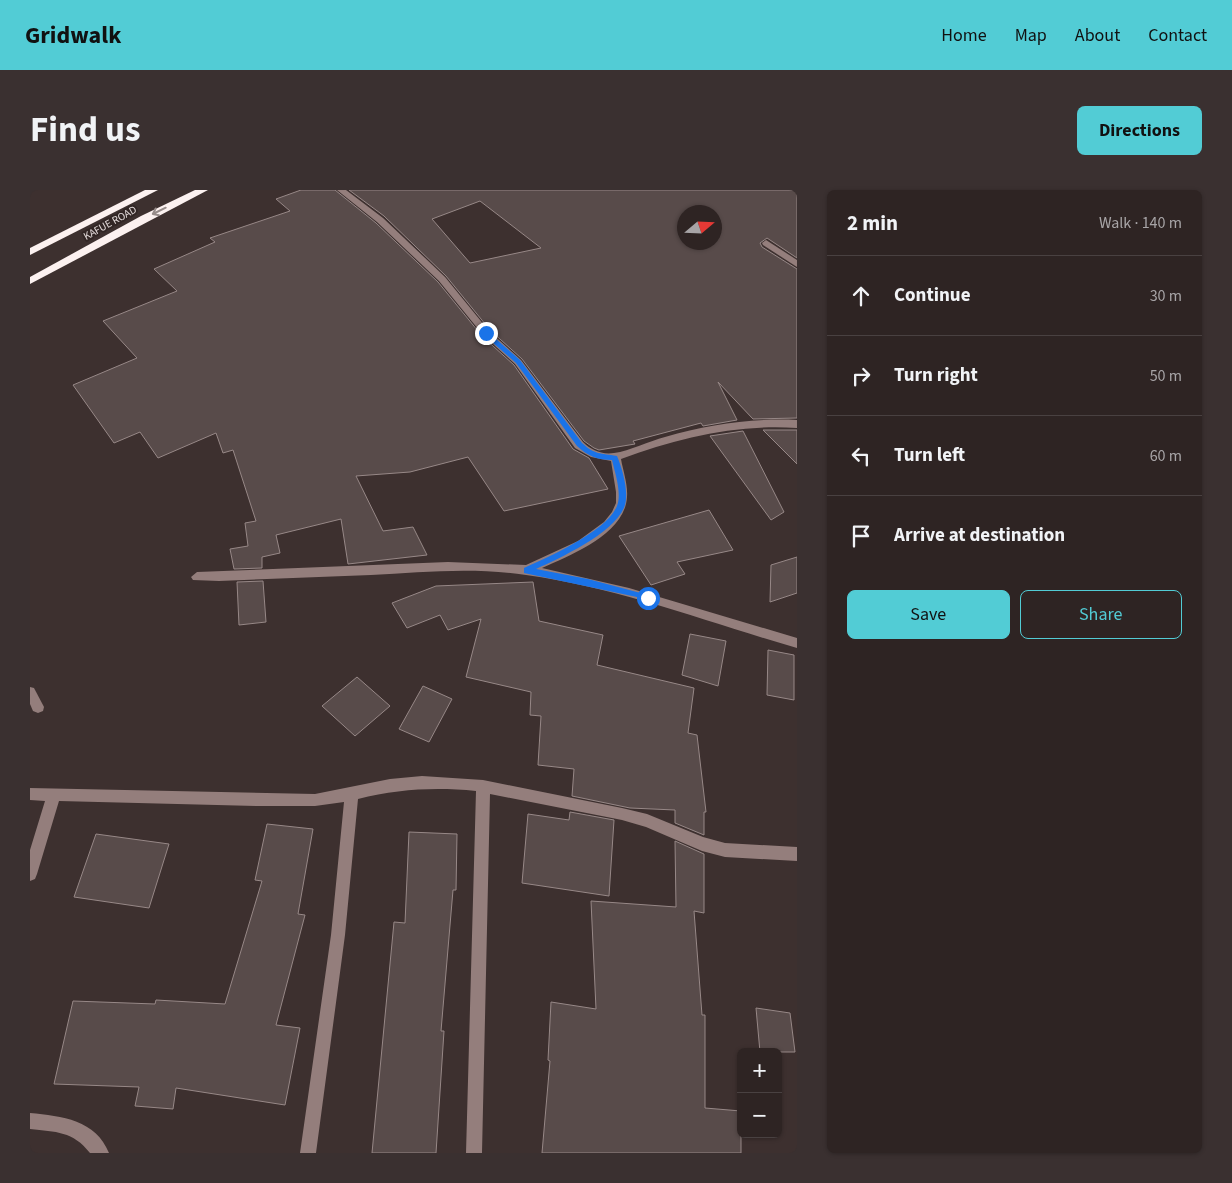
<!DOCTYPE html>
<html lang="en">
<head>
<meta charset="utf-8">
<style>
	body { margin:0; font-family:"Source Sans 3",sans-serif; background:#3a3030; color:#f1f3f6 }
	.controls { position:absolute; right:15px; bottom:15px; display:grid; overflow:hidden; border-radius:8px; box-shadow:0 1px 4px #0004 }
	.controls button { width:45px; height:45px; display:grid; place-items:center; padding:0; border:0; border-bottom:1px solid #494141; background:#2e2423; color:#f1f3f6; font:25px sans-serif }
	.compass { position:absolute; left:647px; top:15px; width:45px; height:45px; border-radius:50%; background:#2e2423; box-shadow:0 1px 4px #0004; rotate:71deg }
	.stop { position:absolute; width:15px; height:15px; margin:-11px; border:4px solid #1a73e8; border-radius:50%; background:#fff }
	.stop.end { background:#1a73e8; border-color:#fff; box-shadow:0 1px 5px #0008 }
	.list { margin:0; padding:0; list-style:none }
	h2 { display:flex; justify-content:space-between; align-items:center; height:65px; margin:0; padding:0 20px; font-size:21px }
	h2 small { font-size:16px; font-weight:400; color:#a7a4a6 }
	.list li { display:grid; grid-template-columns:32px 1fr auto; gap:15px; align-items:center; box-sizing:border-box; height:80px; padding:0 20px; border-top:1px solid #494141 }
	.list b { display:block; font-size:19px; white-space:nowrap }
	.list em { font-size:16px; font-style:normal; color:#a7a4a6 }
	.actions { display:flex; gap:10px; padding:15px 20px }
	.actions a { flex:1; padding:11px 0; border:1px solid #52ccd5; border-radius:8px; text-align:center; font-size:18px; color:#52ccd5 }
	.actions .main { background:#52ccd5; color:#111 }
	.icon { flex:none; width:28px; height:28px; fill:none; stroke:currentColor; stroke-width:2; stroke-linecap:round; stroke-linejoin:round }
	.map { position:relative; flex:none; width:767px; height:963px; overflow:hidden; border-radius:8px }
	header { display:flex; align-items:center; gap:30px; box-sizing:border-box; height:70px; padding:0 25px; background:#52ccd5; color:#111 }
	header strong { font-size:24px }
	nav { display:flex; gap:28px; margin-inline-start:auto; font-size:18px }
	.intro { display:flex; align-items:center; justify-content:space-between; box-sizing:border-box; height:120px; padding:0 30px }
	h1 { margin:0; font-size:35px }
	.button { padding:12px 22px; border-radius:8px; background:#52ccd5; color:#111; font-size:18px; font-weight:700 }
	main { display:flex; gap:30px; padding:0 30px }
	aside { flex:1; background:#2e2423; border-radius:8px; box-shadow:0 1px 4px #0004 }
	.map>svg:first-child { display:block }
	.building { fill:#584b4a; stroke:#978887; fill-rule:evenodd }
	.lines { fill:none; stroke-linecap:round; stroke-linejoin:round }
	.minor { fill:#947e7c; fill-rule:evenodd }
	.highway { fill:#fcf1f0; fill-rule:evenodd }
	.oneway { stroke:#978c8a }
	.route { fill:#1a73e8 }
	.labels { text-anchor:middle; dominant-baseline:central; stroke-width:4; stroke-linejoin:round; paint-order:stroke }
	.far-street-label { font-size:11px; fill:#e3dada; stroke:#322625 }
</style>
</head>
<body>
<header>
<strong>Gridwalk</strong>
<nav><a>Home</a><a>Map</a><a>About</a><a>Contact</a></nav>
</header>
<div class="intro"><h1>Find us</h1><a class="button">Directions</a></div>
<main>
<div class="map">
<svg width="767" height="963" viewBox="0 0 767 963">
	<rect width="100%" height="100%" fill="#3d302f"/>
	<g class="building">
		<polygon points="271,0 305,0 346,33 408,92 452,146 484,175 543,259 559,268 578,299 474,321 438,267 380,282 326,286 353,341 383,337 397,365 318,374 311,329 246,345 250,363 232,367 232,378 204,379 200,359 218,356 215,333 226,331 203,260 193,263 186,243 128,268 110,242 84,253 43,195 107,168 73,131 147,101 124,79 185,52 180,48 260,21 246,9"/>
		<path d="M319,0H767V68L737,48L730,53L732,57L767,79V228L723,229L688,192L707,230L673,236L671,233L603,251L605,254L569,260L564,258L554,251L492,169L460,140L416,86L354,26ZM450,11L511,58L440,73L402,29ZM654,22H684V52H654Z"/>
		<polygon points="733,240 767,240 767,274"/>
		<polygon points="713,241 754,322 741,330 680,246"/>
		<polygon points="679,320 703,360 647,372 655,384 621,395 589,346"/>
		<polygon points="767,367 767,403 740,412 741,375"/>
		<polygon points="233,391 236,432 209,435 207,392"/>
		<polygon points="503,392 509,431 573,445 567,475 664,498 658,543 667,545 676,622 674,622 674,645 645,633 645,620 600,618 542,606 544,579 508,575 511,526 500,525 501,502 436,487 451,429 418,440 410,425 377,438 362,413 406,396"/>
		<polygon points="660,444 696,451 688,496 652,485"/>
		<polygon points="738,460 764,465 764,510 737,505"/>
		<polygon points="327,487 360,516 325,546 292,516"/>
		<polygon points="393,496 422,509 399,552 369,539"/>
		<polygon points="540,622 584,630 579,706 492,693 498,624 539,630"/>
		<polygon points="237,634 283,639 268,724 275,725 246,835 270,838 255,915 146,898 143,919 105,916 109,897 24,894 43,811 125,814 126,810 195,814 232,691 225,690"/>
		<polygon points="379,642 427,644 426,700 423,700 411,841 414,841 406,963 342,963 364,732 375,733"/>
		<polygon points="66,644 139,654 119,718 44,707"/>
		<polygon points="645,651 674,664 674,723 664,721 672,825 675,825 675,918 711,921 711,963 512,963 520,871 518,870 521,812 566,819 561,711 646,717"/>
		<polygon points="726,818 760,823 765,862 730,862"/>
	</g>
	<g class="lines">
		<g class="minor">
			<path d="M307,0H316L353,28L415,87L459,141L491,170L553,252C561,260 572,265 584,263C600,261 619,251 635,247C679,234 722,228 767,230V238C705,234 648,248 591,269C593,281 598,294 597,307C595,344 541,365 512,378L599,398L767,448V458C677,432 589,398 496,385C444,377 392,382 341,385C290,387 239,389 189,391L163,390L161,387L167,382L418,372L496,375L548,351L574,332L582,322L586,313V302L581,271L561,267L545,258L485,174L453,145L409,91L347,32Z"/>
			<polygon points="736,50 767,70 767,77 733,55 732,53"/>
			<polygon points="0,497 4,498 14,517 13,521 8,523 3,521 0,514"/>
			<path d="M392,586L453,590L592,618L617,624L673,647L695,653L767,657V671L695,667L672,661L616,637L592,630L460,604L452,963H436L446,601C405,597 368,599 328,609L315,745L286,963H270L301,745L314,612L285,616H229L29,611L7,684L5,689L0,691V660L15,611L0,610V598L285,604L360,589Z"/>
			<path d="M0,923C32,926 66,930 79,963H60C43,941 26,942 0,939Z"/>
		</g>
		<g class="highway">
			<polygon points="115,0 128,0 0,65 0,58"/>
			<polygon points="165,0 178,0 0,94 0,87 111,26"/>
		</g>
	</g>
	<defs><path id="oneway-shaft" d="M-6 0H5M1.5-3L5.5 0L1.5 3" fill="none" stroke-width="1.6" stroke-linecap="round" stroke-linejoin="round" transform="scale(1.25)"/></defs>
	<use class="oneway" href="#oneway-shaft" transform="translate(129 21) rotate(154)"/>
	<path class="route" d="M453,142H458L490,170L552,253C565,265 570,263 587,266C592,278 599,301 595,315C587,342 530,368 506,379L558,389L618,405L622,408L621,410L494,383V378C519,367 577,341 587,316C592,303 585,283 582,270C567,270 558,266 547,256L486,173L453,144Z"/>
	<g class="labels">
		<g class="far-street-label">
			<text transform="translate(80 33) rotate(-29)">KAFUE ROAD</text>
		</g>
	</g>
</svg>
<div class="controls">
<button>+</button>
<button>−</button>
</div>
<svg class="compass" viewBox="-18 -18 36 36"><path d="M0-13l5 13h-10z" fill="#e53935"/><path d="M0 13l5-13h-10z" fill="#a7a4a6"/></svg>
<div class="stop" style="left:618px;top:408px"></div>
<div class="stop end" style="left:456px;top:143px"></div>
</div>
<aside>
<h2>2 min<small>Walk · 140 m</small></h2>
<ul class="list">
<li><svg class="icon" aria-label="ahead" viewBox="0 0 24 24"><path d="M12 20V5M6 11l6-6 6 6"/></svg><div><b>Continue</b></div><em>30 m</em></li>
<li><svg class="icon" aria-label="right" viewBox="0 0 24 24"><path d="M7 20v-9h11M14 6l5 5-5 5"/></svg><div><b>Turn right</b></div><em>50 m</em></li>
<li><svg class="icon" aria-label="left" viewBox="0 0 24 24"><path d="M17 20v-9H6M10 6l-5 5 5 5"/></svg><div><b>Turn left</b></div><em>60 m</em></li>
<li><svg class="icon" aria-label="arrive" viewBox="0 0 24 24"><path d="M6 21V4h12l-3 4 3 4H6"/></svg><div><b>Arrive at destination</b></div></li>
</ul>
<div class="actions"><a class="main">Save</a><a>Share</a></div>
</aside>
</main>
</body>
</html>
